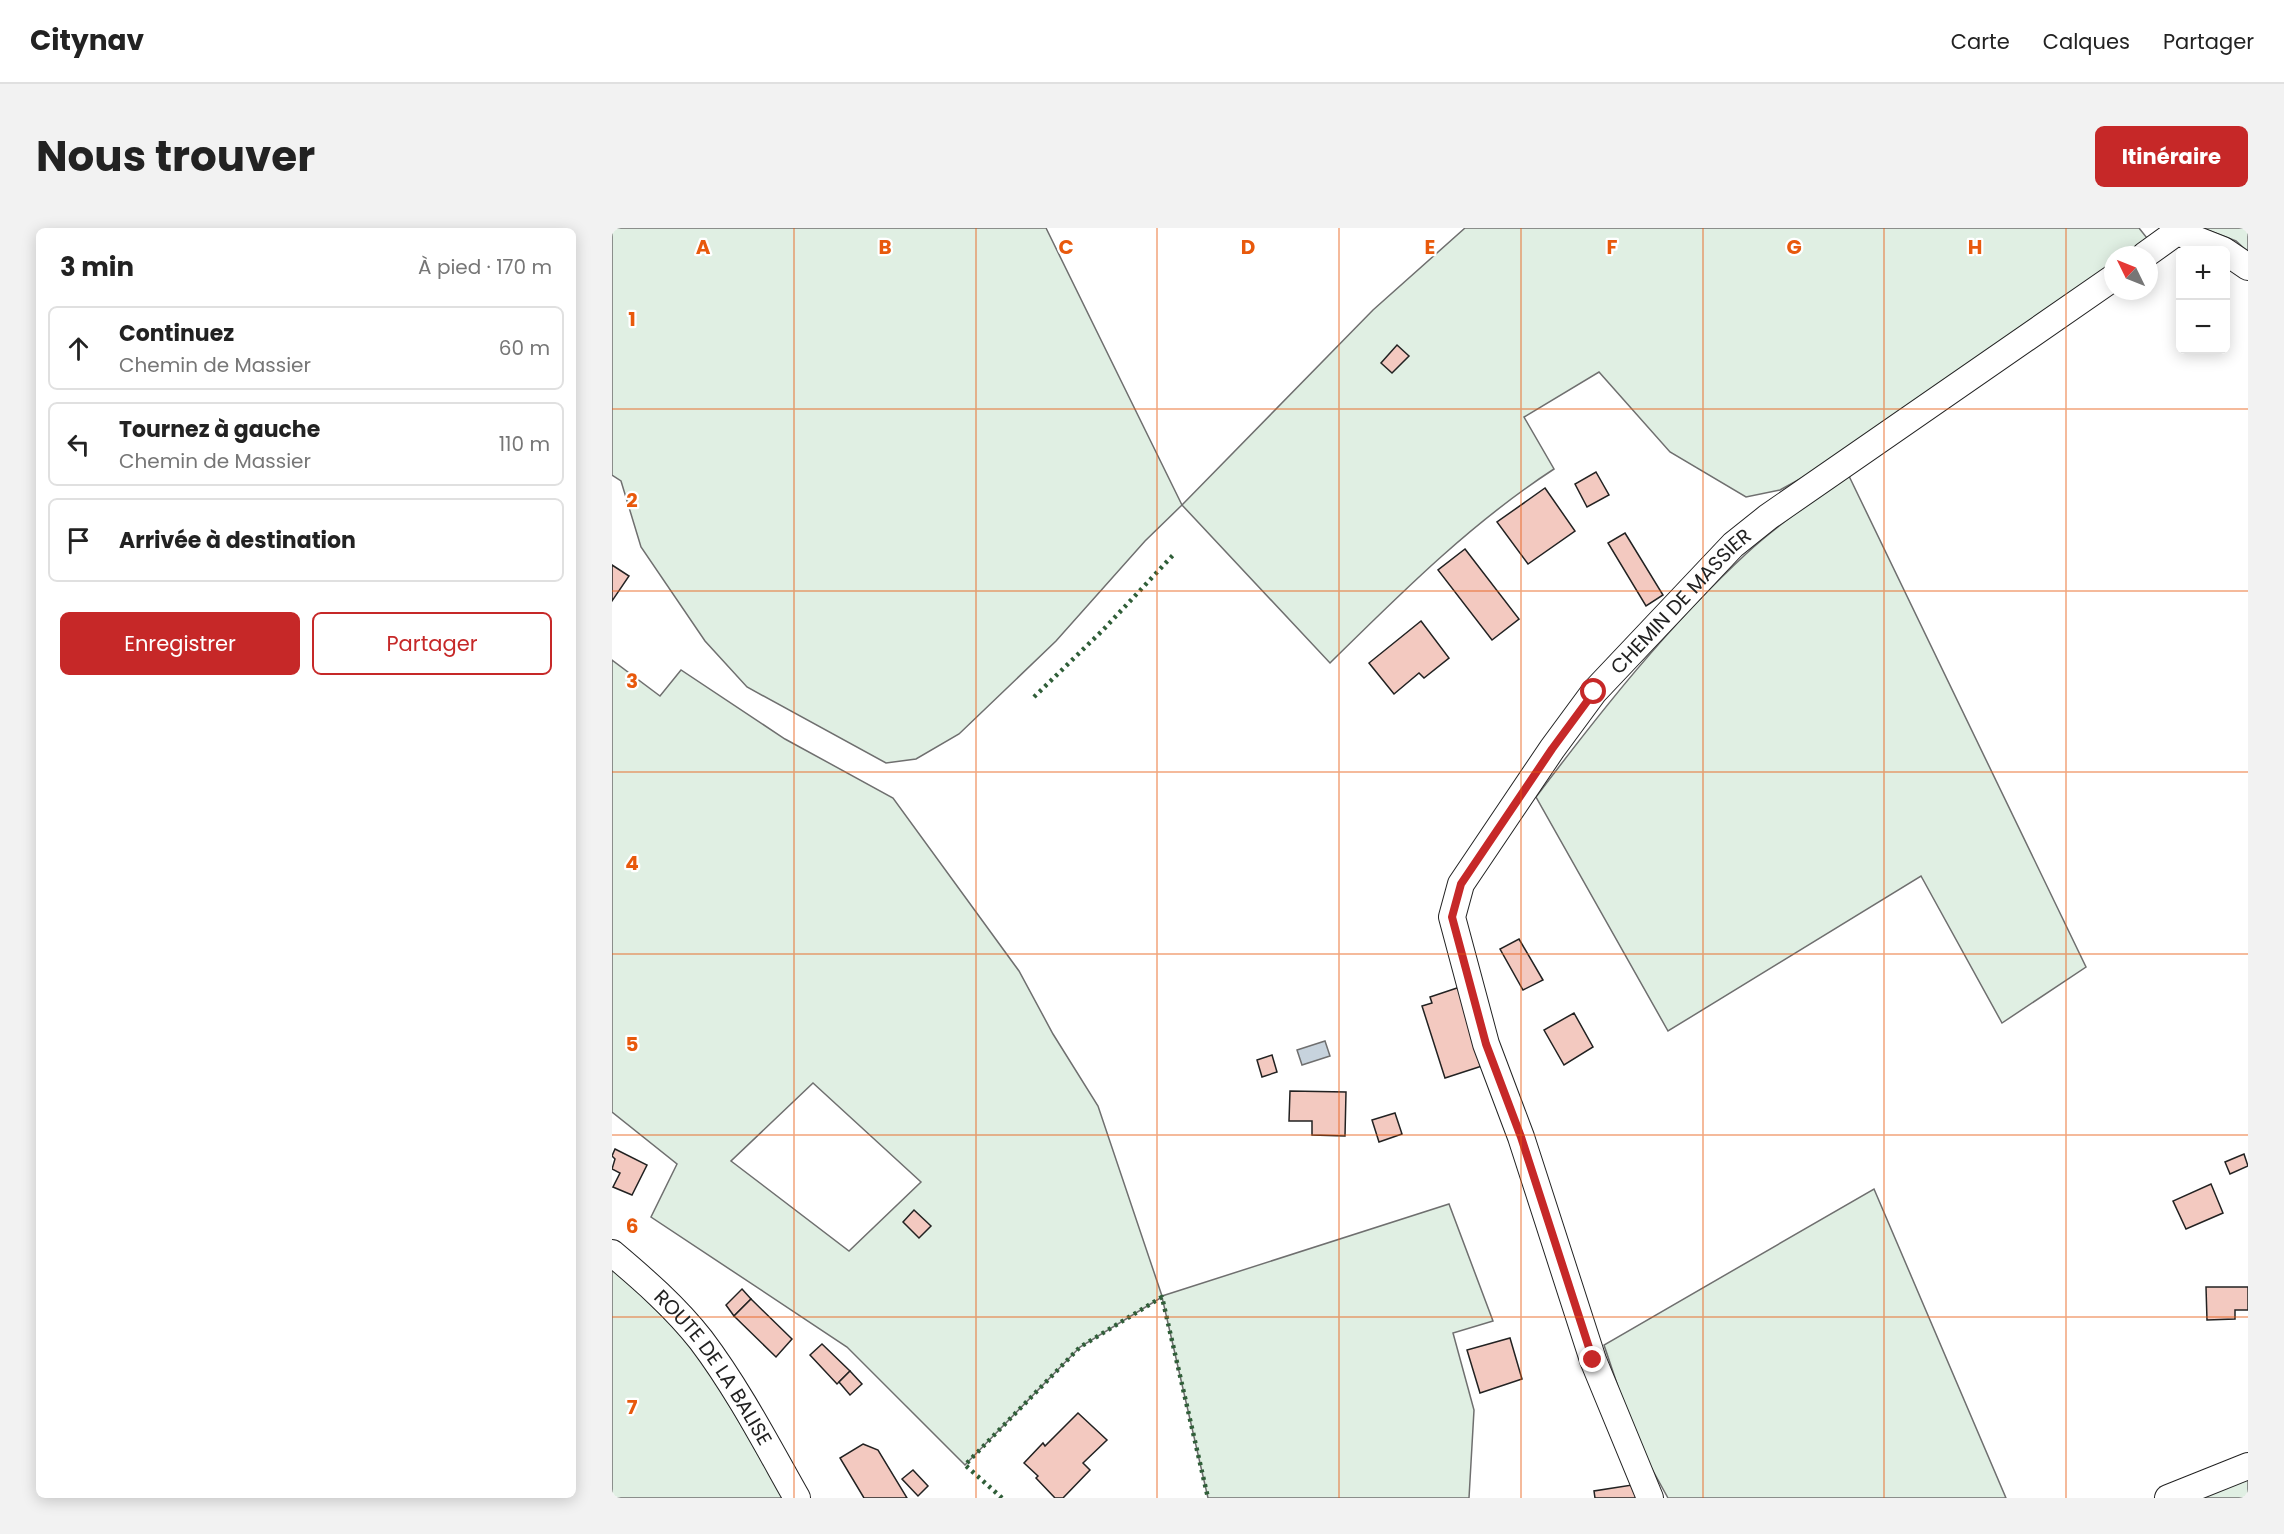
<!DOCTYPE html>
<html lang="fr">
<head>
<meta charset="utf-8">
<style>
	body { margin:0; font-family:Poppins,sans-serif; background:#f2f2f2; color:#222 }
	.controls { position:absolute; right:18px; top:18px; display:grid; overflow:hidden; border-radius:9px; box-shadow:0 3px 15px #0003 }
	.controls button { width:54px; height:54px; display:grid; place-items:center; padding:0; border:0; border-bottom:2px solid #e0e0e0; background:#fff; color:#222; font:30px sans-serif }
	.compass { position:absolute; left:1492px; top:18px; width:54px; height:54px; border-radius:50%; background:#fff; box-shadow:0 3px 15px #0003; rotate:313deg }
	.stop { position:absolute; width:18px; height:18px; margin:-14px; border:4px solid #c62828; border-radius:50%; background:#fff }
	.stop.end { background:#c62828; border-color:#fff; box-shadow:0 2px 6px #0008 }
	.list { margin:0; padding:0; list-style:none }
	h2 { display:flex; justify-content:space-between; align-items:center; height:78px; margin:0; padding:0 24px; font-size:26px }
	h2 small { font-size:20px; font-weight:400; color:#767676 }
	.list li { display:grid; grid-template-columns:39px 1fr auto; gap:18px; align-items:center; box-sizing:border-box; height:84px; margin:0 12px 12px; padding:0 12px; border:2px solid #e0e0e0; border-radius:9px }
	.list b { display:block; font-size:22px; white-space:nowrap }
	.list p { margin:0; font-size:20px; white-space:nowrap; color:#767676 }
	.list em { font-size:20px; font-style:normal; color:#767676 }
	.actions { display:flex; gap:12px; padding:18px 24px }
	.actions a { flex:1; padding:14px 0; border:2px solid #c62828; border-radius:9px; text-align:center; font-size:21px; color:#c62828 }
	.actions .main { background:#c62828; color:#fff }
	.icon { flex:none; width:33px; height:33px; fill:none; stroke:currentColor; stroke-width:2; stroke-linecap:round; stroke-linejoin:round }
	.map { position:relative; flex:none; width:1636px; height:1270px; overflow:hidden; border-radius:9px }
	header { display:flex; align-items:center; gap:36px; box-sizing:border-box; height:84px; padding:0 30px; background:#fff; border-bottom:2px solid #e0e0e0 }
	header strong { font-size:28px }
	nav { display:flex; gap:33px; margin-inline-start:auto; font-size:21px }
	.intro { display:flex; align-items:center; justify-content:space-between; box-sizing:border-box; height:144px; padding:0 36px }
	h1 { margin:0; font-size:42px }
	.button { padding:15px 27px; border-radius:9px; background:#c62828; color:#fff; font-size:21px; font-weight:700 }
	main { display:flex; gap:36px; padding:0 36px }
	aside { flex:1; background:#fff; border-radius:9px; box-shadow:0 3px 15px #0003 }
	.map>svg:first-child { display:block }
	.green { fill:#e0efe3; stroke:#6f6f6f; stroke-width:1.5; fill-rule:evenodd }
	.water { fill:#c7d3dd; stroke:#6f6f6f; stroke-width:1.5 }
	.building { fill:#f3c9c0; stroke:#222; stroke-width:1.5 }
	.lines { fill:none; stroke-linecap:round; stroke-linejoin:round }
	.street-casing { stroke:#222; stroke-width:28 }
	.street { stroke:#fff; stroke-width:26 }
	.hedge { stroke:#2f5e38; stroke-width:4.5; stroke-dasharray:3 4.5; stroke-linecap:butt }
	.route { stroke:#c62828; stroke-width:8 }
	.grid { fill:none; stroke:#e8590c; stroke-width:1.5; stroke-opacity:0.55 }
	.labels { text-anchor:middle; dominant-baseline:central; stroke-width:4.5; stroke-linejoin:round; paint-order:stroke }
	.street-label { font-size:20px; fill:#222; stroke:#fff }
	.grid-label { font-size:20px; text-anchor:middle; font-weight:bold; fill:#e8590c; stroke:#fff; stroke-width:4.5; stroke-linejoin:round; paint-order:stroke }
</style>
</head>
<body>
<header>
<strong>Citynav</strong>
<nav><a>Carte</a><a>Calques</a><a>Partager</a></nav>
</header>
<div class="intro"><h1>Nous trouver</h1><a class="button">Itinéraire</a></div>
<main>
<aside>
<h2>3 min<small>À pied · 170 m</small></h2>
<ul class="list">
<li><svg class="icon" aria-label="ahead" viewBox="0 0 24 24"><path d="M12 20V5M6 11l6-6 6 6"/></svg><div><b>Continuez</b><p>Chemin de Massier</p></div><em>60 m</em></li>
<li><svg class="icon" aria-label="left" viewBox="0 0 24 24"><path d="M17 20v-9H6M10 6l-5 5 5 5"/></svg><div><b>Tournez à gauche</b><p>Chemin de Massier</p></div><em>110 m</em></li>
<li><svg class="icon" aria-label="arrive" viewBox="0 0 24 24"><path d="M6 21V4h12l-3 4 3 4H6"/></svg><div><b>Arrivée à destination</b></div></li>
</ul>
<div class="actions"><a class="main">Enregistrer</a><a>Partager</a></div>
</aside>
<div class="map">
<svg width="1636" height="1270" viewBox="0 0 1636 1270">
	<rect width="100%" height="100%" fill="#fff"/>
	<g class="green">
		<path d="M0,0H434L570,277L761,82L853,0H1527L1535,10L1512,27H1501V35L1219,234L1168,262L1134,269L1058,224L987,144L912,189L942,241C859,295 789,365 718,435L570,277L533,313L444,413L347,506L304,531L274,535L135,459L93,413L29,319L9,253L0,247Z"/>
		<polygon points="1590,0 1636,0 1636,24 1624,13"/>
		<path d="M1236,246L1474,739L1390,795L1309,648L1056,803L924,569C989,483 1056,398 1135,325C1166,296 1203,272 1236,246Z"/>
		<path d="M0,432L48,468L69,442L173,511L281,570L407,743L441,806L486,878L550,1068L837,976L881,1093L841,1105L862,1182L857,1270H596L550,1069L468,1119L353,1237L235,1119L39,989L65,936L0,884ZM201,855L309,954L237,1023L119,933Z"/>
		<polygon points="1262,961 1394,1270 1056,1270 1024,1212 992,1117"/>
		<polygon points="0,1038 83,1120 173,1270 0,1270"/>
		<polygon points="1636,1250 1636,1270 1583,1270"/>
	</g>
	<polygon class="water" points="713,813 718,828 690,837 685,822"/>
	<g class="building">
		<polygon points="785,117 797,128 780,145 769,135"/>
		<polygon points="984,244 997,267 975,279 963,256"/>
		<polygon points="933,260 963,303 916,336 885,294"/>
		<polygon points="1013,305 1051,367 1034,378 996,315"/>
		<polygon points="853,321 907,391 880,412 826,342"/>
		<polygon points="0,337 17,348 0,373"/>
		<polygon points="809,393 837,430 812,450 807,445 782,466 757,435"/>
		<polygon points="907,711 931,752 911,762 888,721"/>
		<polygon points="848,759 873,837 833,850 810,778 820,775 818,769"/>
		<polygon points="962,785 981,819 952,837 932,802"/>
		<polygon points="660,827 665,844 650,849 645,832"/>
		<polygon points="678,863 734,864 733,908 700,907 700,893 677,893"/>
		<polygon points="783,885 790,906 767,914 760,892"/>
		<polygon points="3,921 35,937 20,967 1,959 8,945 0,941 3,931 0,928"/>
		<polygon points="1632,926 1636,938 1618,946 1613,934"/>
		<polygon points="1599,956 1611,985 1574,1001 1561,973"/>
		<polygon points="302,982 319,998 307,1010 291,994"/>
		<polygon points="1594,1059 1636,1059 1636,1082 1623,1082 1623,1091 1595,1092"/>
		<polygon points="130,1061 139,1071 122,1088 114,1077"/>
		<polygon points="139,1071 180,1111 164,1129 122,1088"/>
		<polygon points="898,1110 910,1151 868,1165 855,1122"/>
		<polygon points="210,1116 238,1143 225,1156 198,1127"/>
		<polygon points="238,1143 250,1156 238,1167 227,1154"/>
		<polygon points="466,1185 495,1212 471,1235 478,1242 451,1270 443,1270 424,1250 426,1248 412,1235 431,1215 433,1218"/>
		<polygon points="251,1216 266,1222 295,1270 252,1270 228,1230"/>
		<polygon points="301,1242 316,1258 306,1268 290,1251"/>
		<polygon points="1020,1257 1026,1270 983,1270 982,1263"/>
	</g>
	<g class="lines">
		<g class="street-casing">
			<g id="street">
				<polyline points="1614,24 1636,39"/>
				<polyline points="1533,27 1565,4 1611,22"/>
				<path id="s1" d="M0,1025C32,1052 63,1079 89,1112C126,1161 155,1217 185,1270"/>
				<path id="s2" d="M1038,1270L981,1132L909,909L874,816L840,689L849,656L940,521L982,464L1121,317L1156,289L1501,50"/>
				<polyline points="1556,1270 1636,1238"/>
			</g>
		</g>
		<use href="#street" class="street"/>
		<g class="hedge">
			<polyline points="422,469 491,402 563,325"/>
			<polyline points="390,1270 353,1237 468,1119 550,1069 596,1270"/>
		</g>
	</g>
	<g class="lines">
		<polyline class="route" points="981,1132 909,909 874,816 840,689 849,656 940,521 982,464"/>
	</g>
	<path class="grid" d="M182,0V1270M364,0V1270M545,0V1270M727,0V1270M909,0V1270M1091,0V1270M1272,0V1270M1454,0V1270M0,181H1636M0,363H1636M0,544H1636M0,726H1636M0,907H1636M0,1089H1636"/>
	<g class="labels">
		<g class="street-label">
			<text stroke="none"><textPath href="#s2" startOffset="1008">CHEMIN DE MASSIER</textPath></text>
			<text stroke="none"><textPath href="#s1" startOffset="154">ROUTE DE LA BALISE</textPath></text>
		</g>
	</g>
	<g class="grid-label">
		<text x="91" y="26">A</text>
		<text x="273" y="26">B</text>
		<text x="454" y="26">C</text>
		<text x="636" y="26">D</text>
		<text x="818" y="26">E</text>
		<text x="1000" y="26">F</text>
		<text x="1182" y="26">G</text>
		<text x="1363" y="26">H</text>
		<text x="20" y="98">1</text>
		<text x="20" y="279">2</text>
		<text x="20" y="460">3</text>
		<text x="20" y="642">4</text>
		<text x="20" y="823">5</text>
		<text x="20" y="1005">6</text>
		<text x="20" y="1186">7</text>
	</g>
</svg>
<div class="controls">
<button>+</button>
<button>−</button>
</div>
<svg class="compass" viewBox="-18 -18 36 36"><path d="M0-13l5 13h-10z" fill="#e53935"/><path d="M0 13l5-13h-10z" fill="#767676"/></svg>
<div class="stop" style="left:982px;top:464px"></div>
<div class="stop end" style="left:981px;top:1132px"></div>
</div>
</main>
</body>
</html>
